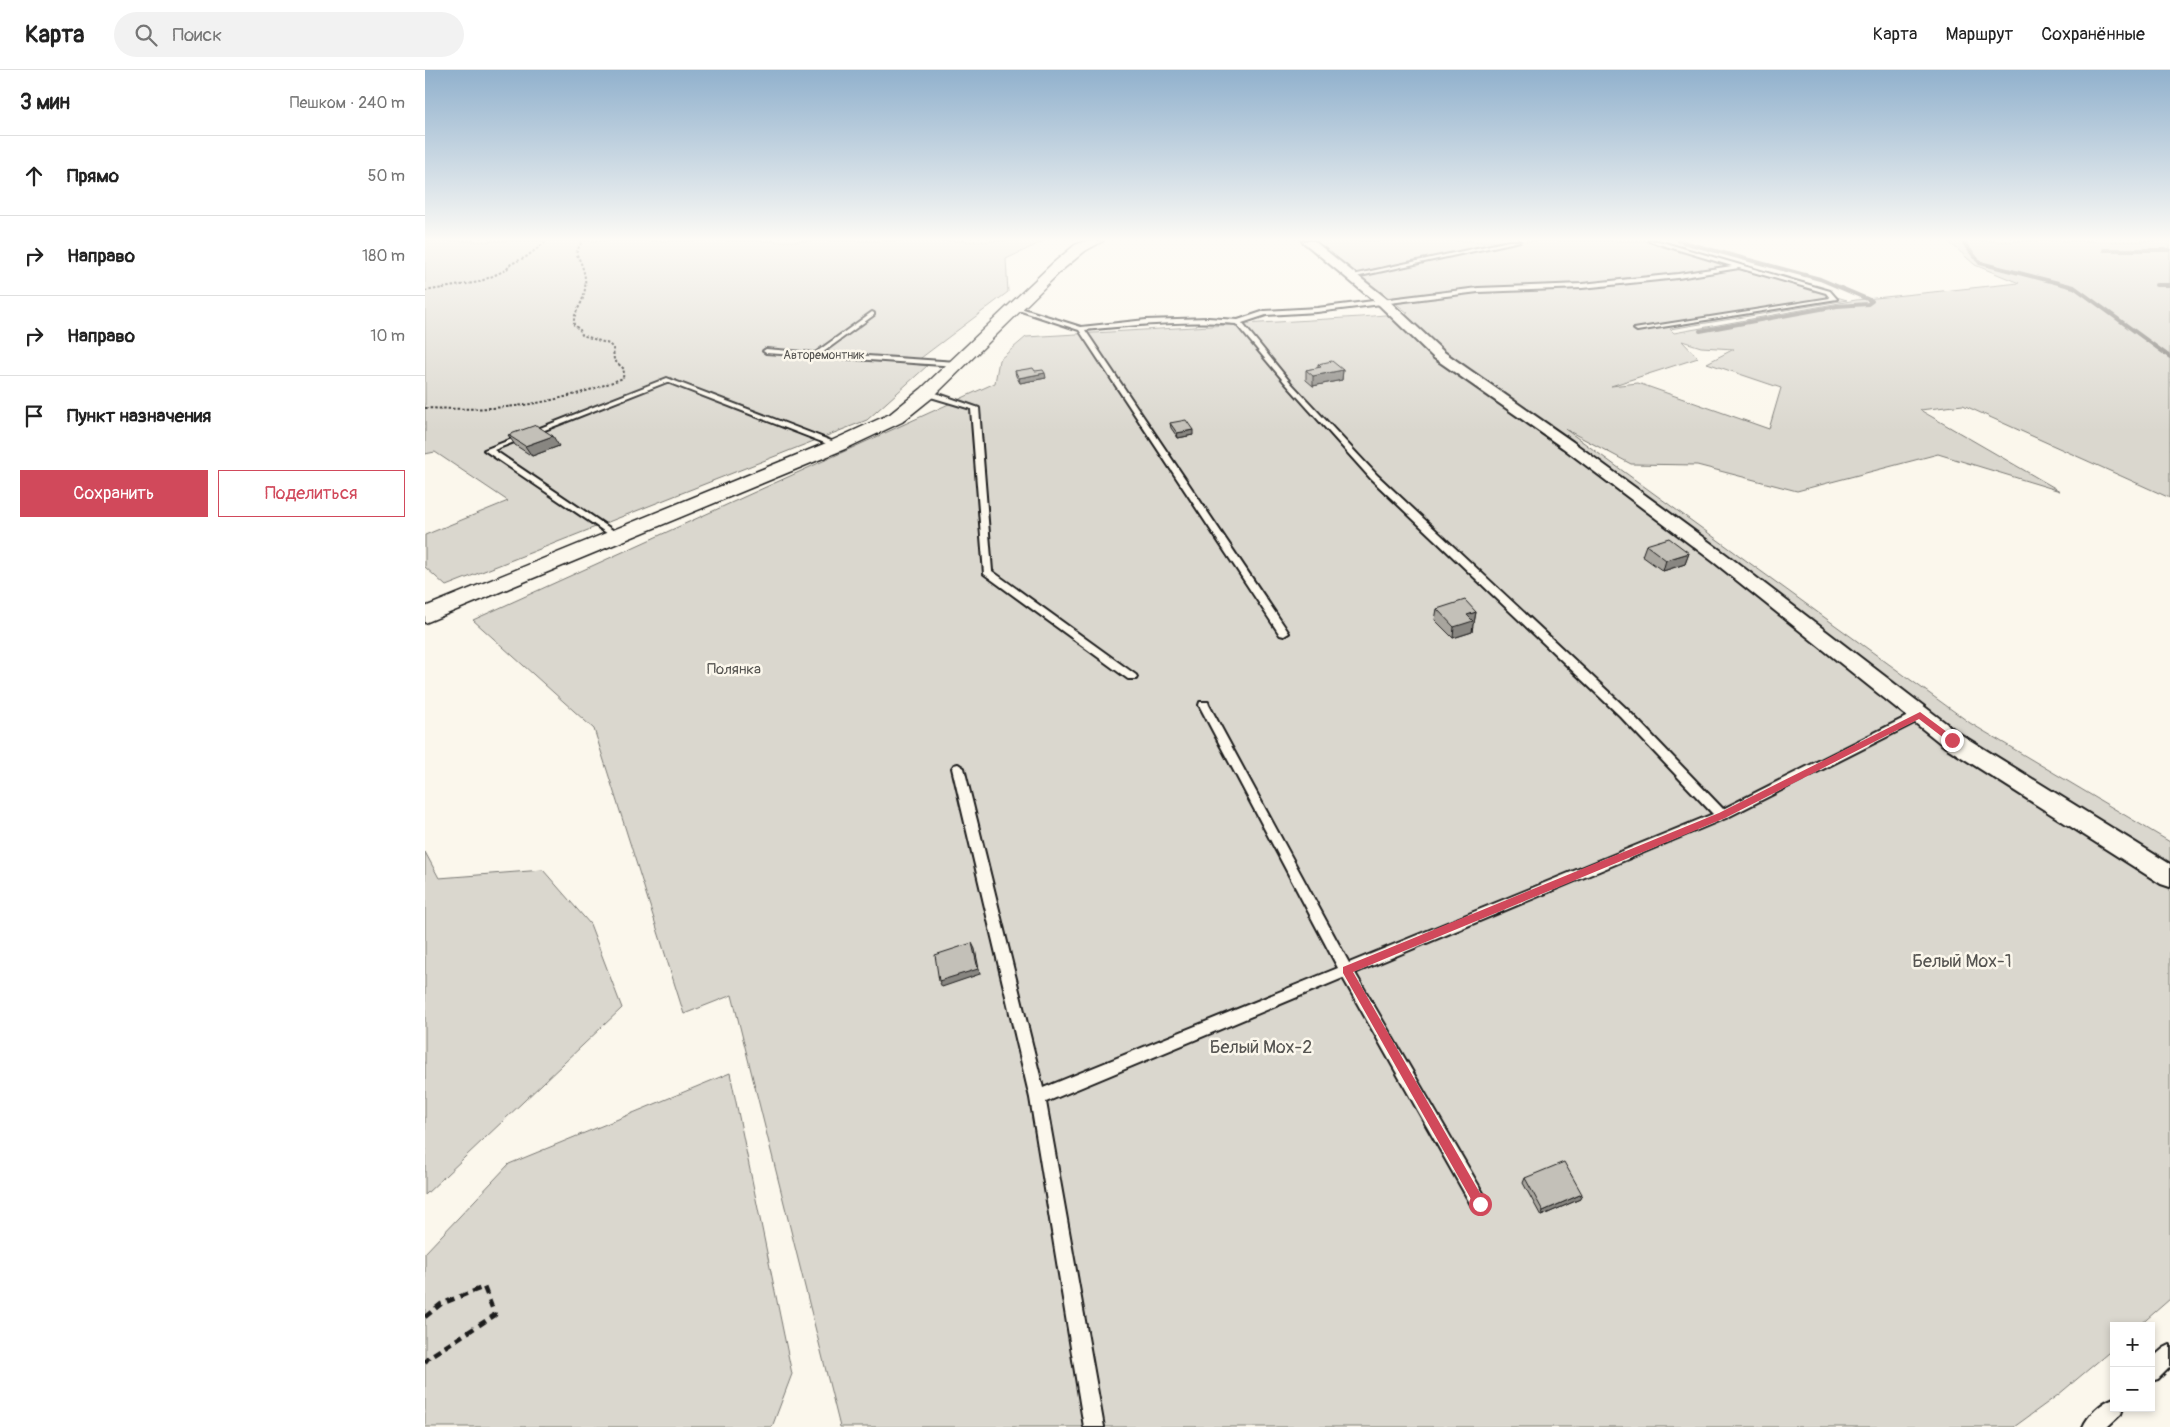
<!DOCTYPE html>
<html lang="ru">
<head>
<meta charset="utf-8">
<style>
	body { margin:0; font-family:Pangolin,sans-serif; background:#f2f2f2; color:#222 }
	.controls { position:absolute; right:15px; bottom:15px; display:grid; overflow:hidden; border-radius:0px; box-shadow:0 2px 8px #0003 }
	.controls button { width:45px; height:45px; display:grid; place-items:center; padding:0; border:0; border-bottom:1px solid #e0e0e0; background:#fff; color:#222; font:25px sans-serif }
	.stop { position:absolute; width:15px; height:15px; margin:-11px; border:4px solid #d1495b; border-radius:50%; background:#fff }
	.stop.end { background:#d1495b; border-color:#fff; box-shadow:0 1px 5px #0008 }
	.list { margin:0; padding:0; list-style:none }
	h2 { display:flex; justify-content:space-between; align-items:center; height:65px; margin:0; padding:0 20px; font-size:21px }
	h2 small { font-size:16px; font-weight:400; color:#767676 }
	.list li { display:grid; grid-template-columns:32px 1fr auto; gap:15px; align-items:center; box-sizing:border-box; height:80px; padding:0 20px; border-top:1px solid #e0e0e0 }
	.list b { display:block; font-size:19px; white-space:nowrap }
	.list em { font-size:16px; font-style:normal; color:#767676 }
	.actions { display:flex; gap:10px; padding:15px 20px }
	.actions a { flex:1; padding:11px 0; border:1px solid #d1495b; border-radius:0px; text-align:center; font-size:18px; color:#d1495b }
	.actions .main { background:#d1495b; color:#fff }
	.icon { flex:none; width:28px; height:28px; fill:none; stroke:currentColor; stroke-width:2; stroke-linecap:round; stroke-linejoin:round }
	.map { position:relative; flex:none; width:1745px; height:1357px; overflow:hidden }
	header { display:flex; align-items:center; gap:30px; box-sizing:border-box; height:70px; padding:0 25px; background:#fff; border-bottom:1px solid #e0e0e0 }
	header strong { font-size:24px }
	nav { display:flex; gap:28px; margin-inline-start:auto; font-size:18px }
	.search { width:350px; height:45px; background:#f2f2f2; display:flex; align-items:center; gap:12px; box-sizing:border-box; padding:0 18px; border-radius:28px; color:#767676; font-size:19px }
	main { display:flex }
	aside { flex:1; background:#fff }
	.map>svg:first-child { display:block }
	.green { fill:#dad7ce; stroke:#7b7a75; fill-rule:evenodd }
	.lines { fill:none; stroke-linecap:round; stroke-linejoin:round }
	.stream { stroke:#74726e; stroke-width:4 }
	.lane-casing { stroke:#1c1c1c; stroke-width:4 }
	.street-casing { stroke:#1c1c1c; stroke-width:4 }
	.secondary-casing { stroke:#1c1c1c; stroke-width:3 }
	.path-far1 { stroke:#1c1c1c; stroke-width:2; stroke-dasharray:2.5 2; stroke-linecap:butt }
	.path { stroke:#1c1c1c; stroke-width:4.5; stroke-dasharray:8 5.5; stroke-linecap:butt }
	.lane { fill:#fbf7ec; fill-rule:evenodd }
	.street { fill:#fbf7ec; fill-rule:evenodd }
	.secondary { fill:#fbf7ec; fill-rule:evenodd }
	.wall { fill:#a8a59e; stroke:#1c1c1c }
	.shaded-wall { fill:#888681; stroke:#1c1c1c }
	.building { fill:#c3c0b8; stroke:#1c1c1c }
	.route { fill:#d1495b }
	.labels { text-anchor:middle; dominant-baseline:central; stroke-width:5; stroke-linejoin:round; paint-order:stroke }
	.far-park-label { font-size:12px; fill:#555451; stroke:#fbf7ec }
	.park-label { font-size:15px; fill:#555451; stroke:#fbf7ec }
	.near-park-label { font-size:18px; fill:#555451; stroke:#fbf7ec }
</style>
</head>
<body>
<header>
<strong>Карта</strong>
<div class="search"><svg class="icon" aria-label="search" viewBox="0 0 24 24"><circle cx="10" cy="10" r="6"/><path d="M15 15l6 6"/></svg>Поиск</div>
<nav><a>Карта</a><a>Маршрут</a><a>Сохранённые</a></nav>
</header>
<main>
<aside>
<h2>3 мин<small>Пешком · 240 m</small></h2>
<ul class="list">
<li><svg class="icon" aria-label="ahead" viewBox="0 0 24 24"><path d="M12 20V5M6 11l6-6 6 6"/></svg><div><b>Прямо</b></div><em>50 m</em></li>
<li><svg class="icon" aria-label="right" viewBox="0 0 24 24"><path d="M7 20v-9h11M14 6l5 5-5 5"/></svg><div><b>Направо</b></div><em>180 m</em></li>
<li><svg class="icon" aria-label="right" viewBox="0 0 24 24"><path d="M7 20v-9h11M14 6l5 5-5 5"/></svg><div><b>Направо</b></div><em>10 m</em></li>
<li><svg class="icon" aria-label="arrive" viewBox="0 0 24 24"><path d="M6 21V4h12l-3 4 3 4H6"/></svg><div><b>Пункт назначения</b></div></li>
</ul>
<div class="actions"><a class="main">Сохранить</a><a>Поделиться</a></div>
</aside>
<div class="map">
<svg width="1745" height="1357" viewBox="0 0 1745 1357">
	<rect width="100%" height="100%" fill="#fbf7ec"/>
	<filter id="ink" filterUnits="userSpaceOnUse"><feTurbulence type="fractalNoise" baseFrequency=".02" numOctaves="2"/><feDisplacementMap in="SourceGraphic" scale="10" xChannelSelector="R" yChannelSelector="G"/><feConvolveMatrix kernelMatrix="1 2 1 2 8 2 1 2 1" color-interpolation-filters="sRGB"/></filter>
	<g filter="url(#ink)">
		<g class="green">
			<polygon points="0,171 619,171 581,189 583,222 488,294 502,296 442,350 21,516 0,497 0,465 83,431 10,382 0,384"/>
			<path d="M891,171H1220L1422,230L1245,259L1249,263L1431,230L1594,213L1550,195L1523,171H1745V428L1538,335L1495,340L1635,421L1513,384L1372,421L1272,395L1206,394L1140,359L1545,653L1745,772V1229L1714,1256H1689V1278L1633,1325L1589,1357H415L307,925L259,944L169,659L48,550L570,313L574,290L601,267L936,247L983,243ZM1257,271L1276,277L1309,279L1282,293L1356,318L1344,359L1213,313L1186,316L1273,288Z"/>
			<polygon points="0,782 14,808 118,800 165,854 197,938 0,1125"/>
			<polygon points="305,1003 367,1304 347,1357 0,1357 0,1183 84,1094"/>
		</g>
		<g class="lines">
			<g class="stream">
				<polyline points="1254,171 1395,209 1447,231 1443,234 1412,236 1275,261"/>
				<polyline points="1537,171 1555,193 1649,217 1745,287"/>
				<polyline points="1679,180 1745,180"/>
				<polyline points="1731,215 1745,215"/>
			</g>
			<g class="lane-casing">
				<g id="lane">
					<polygon points="1084,171 1095,171 926,208 923,206"/>
					<path d="M1224,171H1233L1405,221L1412,229L1212,261L1209,259L1405,228L1401,223L1314,198L1253,208L1157,218L1053,222L892,242L841,245L817,253L866,313L952,405L1203,640L1298,739L1491,642H1499L1500,645L1499,648L1301,748L930,903L1061,1128L1063,1134L1061,1140L1055,1142L1049,1140L918,908L621,1032L679,1357H659L605,1028L527,698L529,695L533,694L539,698L618,1018L913,898L774,635L775,632H783L784,635L924,893L1288,744L1195,646L946,409L862,315L811,254C760,250 711,255 660,260L864,563L859,566L855,565L654,260L587,238L592,237L656,257L721,250L783,248L813,250L840,241L892,238L1053,218L1157,214L1253,204L1307,196Z"/>
					<polygon points="447,242 449,243 449,245 397,283 532,292 535,294 532,296 341,283 338,281 341,279 390,283"/>
					<polygon points="242,308 417,375 410,377 242,312 69,380 195,465 196,467 192,470 59,380"/>
					<polygon points="499,321 505,321 554,338 567,501 711,605 712,607 711,609 703,609 559,504 546,339 499,325"/>
					<polygon points="1745,1275 1745,1297 1733,1309 1726,1311 1726,1289 1739,1278"/>
					<path d="M1689,1328V1338H1698L1696,1344L1682,1357H1658C1663,1345 1677,1332 1689,1328Z"/>
				</g>
			</g>
			<g class="street-casing">
				<polygon id="street" points="877,171 889,171 962,229 1019,282 1148,372 1302,485 1535,664 1745,794 1745,817 1736,814 1519,676 1290,493 1138,378 1009,288 954,235"/>
			</g>
			<g class="secondary-casing">
				<polygon id="secondary" points="660,171 678,171 660,181 637,200 508,327 477,352 420,379 0,553 0,537 406,371 465,344 496,319 627,194 650,175"/>
			</g>
			<g class="path-far1">
				<polyline points="0,221 54,212 81,200 86,194 101,187 122,171"/>
				<path d="M0,338C76,341 127,336 198,308L199,299L189,290L188,278L184,274L157,265L155,260L149,255C148,246 152,241 156,233C164,215 160,199 151,183L157,171"/>
			</g>
			<polyline class="path" points="0,1247 16,1234 59,1217 70,1245 4,1287 0,1292"/>
			<use href="#lane" class="lane"/>
			<use href="#street" class="street"/>
			<use href="#secondary" class="secondary"/>
		</g>
		<g class="wall">
			<polygon points="893,294 918,300 917,310 888,316 881,310 881,300 893,298"/>
			<polygon points="590,301 610,301 621,308 595,313 591,306"/>
			<polygon points="745,353 768,365 753,368 746,358"/>
			<polygon points="83,365 134,376 107,386 90,375"/>
			<polygon points="1221,475 1264,483 1260,494 1238,501 1217,486"/>
			<polygon points="1012,539 1051,542 1049,553 1048,554 1047,562 1028,568 1010,550"/>
			<polygon points="1100,1108 1155,1129 1116,1146 1098,1113"/>
		</g>
		<g class="shaded-wall">
			<polygon points="918,300 917,310 888,316 888,306"/>
			<polygon points="620,303 621,308 595,313 594,308"/>
			<polygon points="768,360 768,365 753,368 752,363"/>
			<polygon points="128,366 134,376 107,386 100,376"/>
			<polygon points="1264,483 1260,494 1238,501 1241,490"/>
			<polygon points="1051,542 1049,553 1048,554 1047,562 1028,568 1029,557 1042,545"/>
			<polygon points="547,873 550,879 555,904 517,917 514,911"/>
			<polygon points="1157,1124 1155,1129 1116,1146 1118,1141"/>
		</g>
		<g class="building">
			<polygon points="907,291 918,300 888,306 881,300 896,297 893,294"/>
			<polygon points="608,298 610,301 618,300 620,303 594,308 590,301"/>
			<polygon points="761,350 768,360 752,363 745,353"/>
			<polygon points="111,355 128,366 100,376 83,365"/>
			<polygon points="1244,468 1264,483 1241,490 1221,475"/>
			<polygon points="1040,530 1051,542 1042,545 1048,551 1029,557 1012,539"/>
			<polygon points="547,873 553,899 514,911 510,885"/>
			<polygon points="1139,1092 1157,1124 1118,1141 1100,1108"/>
		</g>
	</g>
	<linearGradient id="sky" x2="0" y2="1"><stop stop-color="#91b1cd"/><stop offset="0.47" stop-color="#fdfbf6"/><stop offset="1" stop-color="#fdfbf6" stop-opacity="0"/></linearGradient>
	<rect width="1745" height="361" fill="url(#sky)"/>
	<polygon class="route" points="1495,642 1530,668 1530,672 1524,672 1494,649 1300,748 928,902 1059,1130 1061,1134 1059,1138 1055,1140 1051,1138 918,903 918,897 1294,743"/>
	<g class="labels">
		<g class="far-park-label">
			<text x="399" y="285">Авторемонтник</text>
		</g>
		<g class="park-label">
			<text x="309" y="599">Полянка</text>
		</g>
		<g class="near-park-label">
			<text x="1537" y="891">Белый Мох-1</text>
			<text x="836" y="977">Белый Мох-2</text>
		</g>
	</g>
</svg>
<div class="controls">
<button>+</button>
<button>−</button>
</div>
<div class="stop" style="left:1055px;top:1134px"></div>
<div class="stop end" style="left:1527px;top:670px"></div>
</div>
</main>
</body>
</html>
